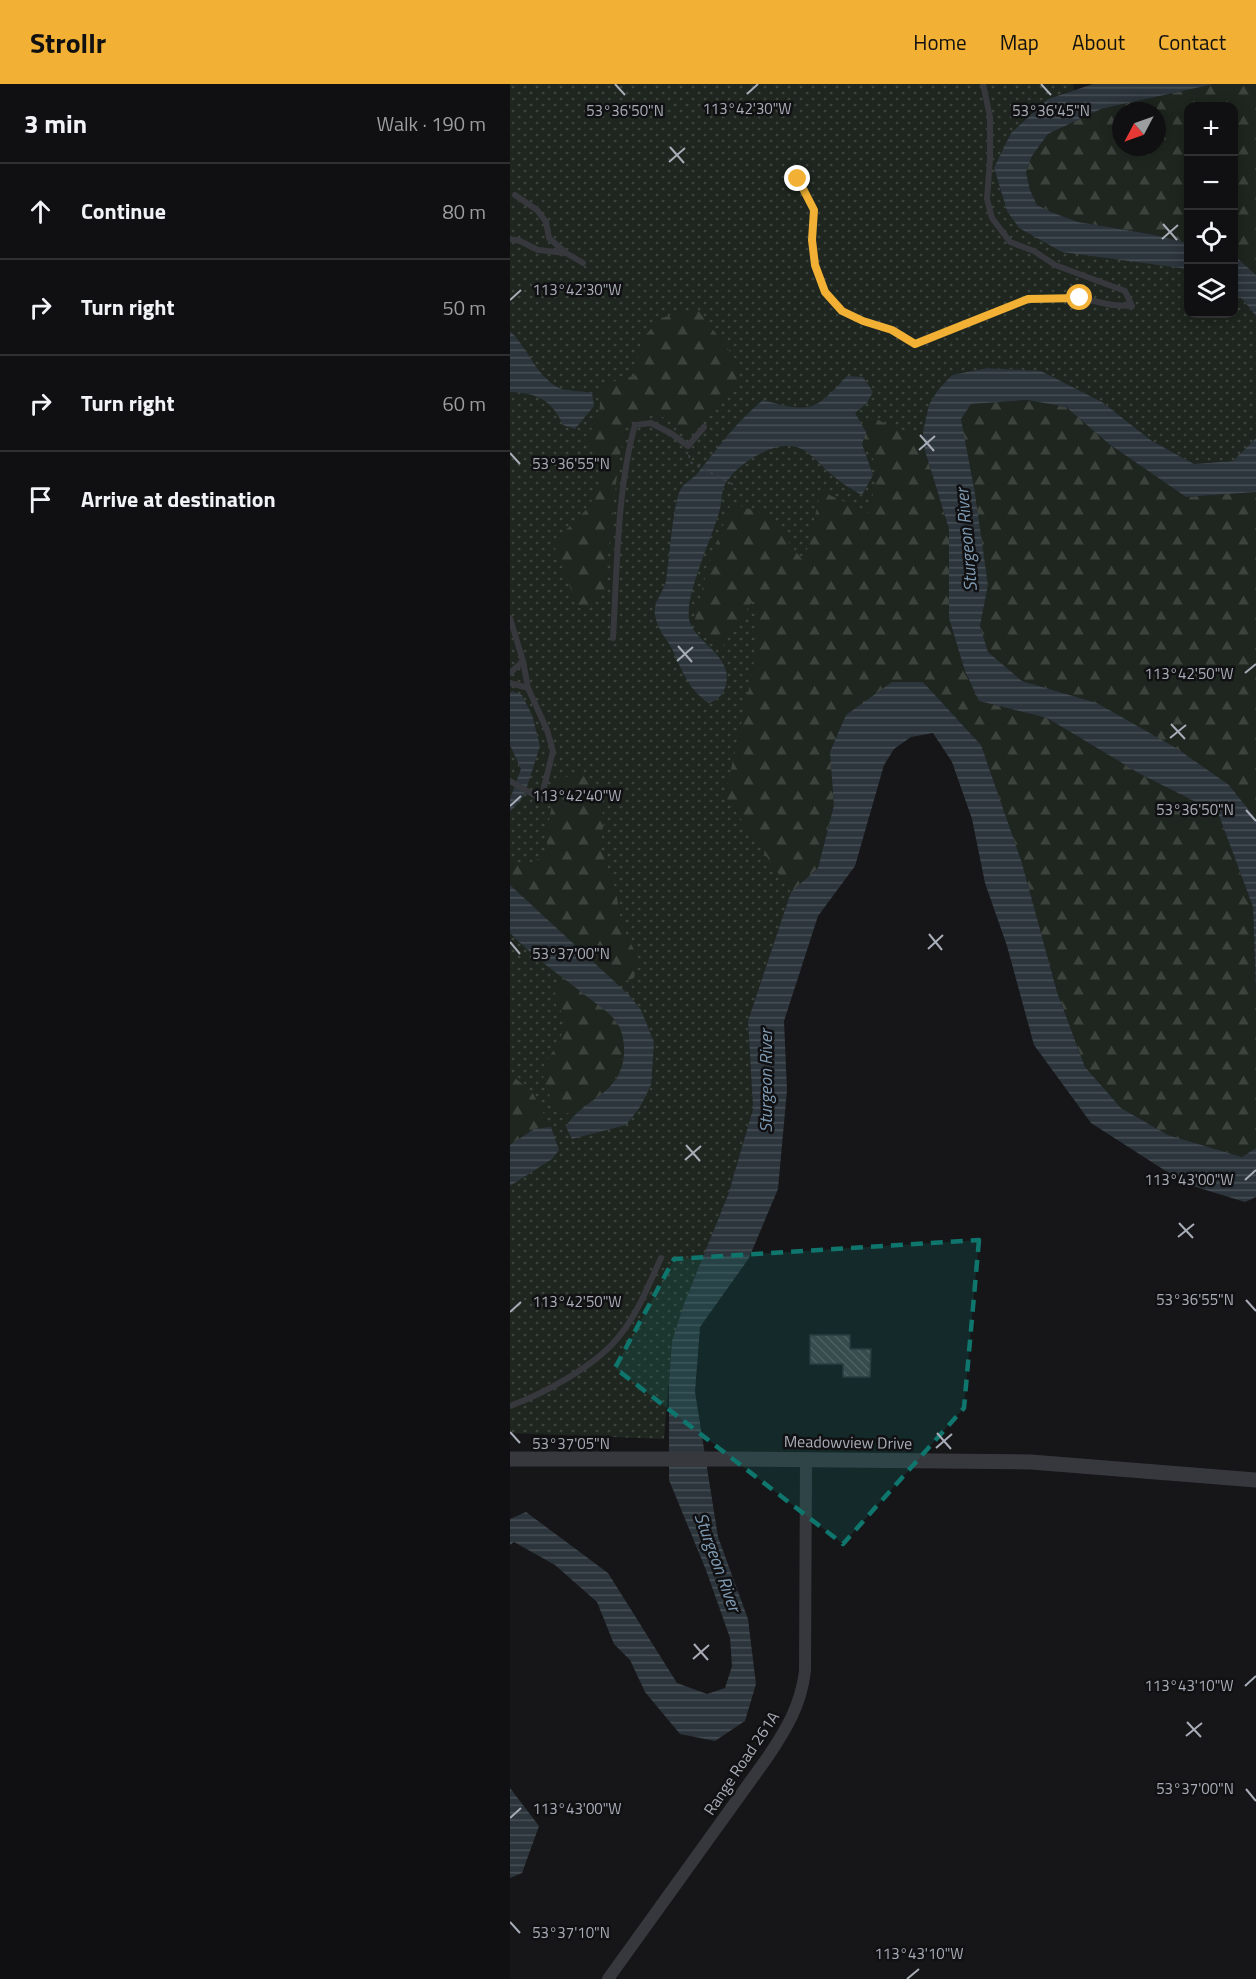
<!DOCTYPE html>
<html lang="en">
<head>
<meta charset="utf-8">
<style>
	body { margin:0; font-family:"Titillium Web",sans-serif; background:#1e1e20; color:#f1f3f6 }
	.controls { position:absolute; right:18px; top:18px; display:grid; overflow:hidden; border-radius:12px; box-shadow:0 3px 15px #0003 }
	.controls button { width:54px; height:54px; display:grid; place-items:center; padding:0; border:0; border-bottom:2px solid #303032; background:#101012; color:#f1f3f6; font:30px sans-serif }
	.compass { position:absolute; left:602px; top:18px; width:54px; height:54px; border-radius:50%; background:#101012; box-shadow:0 3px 15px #0003; rotate:229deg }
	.stop { position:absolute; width:18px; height:18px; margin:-14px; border:4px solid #f2b134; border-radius:50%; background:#fff }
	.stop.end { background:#f2b134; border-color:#fff; box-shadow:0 2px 6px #0008 }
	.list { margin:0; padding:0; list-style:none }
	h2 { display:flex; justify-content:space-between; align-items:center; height:78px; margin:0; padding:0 24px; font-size:26px }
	h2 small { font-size:20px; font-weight:400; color:#9c9d9f }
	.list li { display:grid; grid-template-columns:39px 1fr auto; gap:18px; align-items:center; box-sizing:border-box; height:96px; padding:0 24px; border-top:2px solid #303032 }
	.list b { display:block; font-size:22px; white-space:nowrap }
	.list em { font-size:20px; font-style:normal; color:#9c9d9f }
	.icon { flex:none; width:33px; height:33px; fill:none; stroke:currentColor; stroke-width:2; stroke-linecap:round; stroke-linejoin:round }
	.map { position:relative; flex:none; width:746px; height:1895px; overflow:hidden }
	header { display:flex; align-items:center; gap:36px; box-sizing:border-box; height:84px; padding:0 30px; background:#f2b134; color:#111 }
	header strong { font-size:28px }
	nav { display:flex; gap:33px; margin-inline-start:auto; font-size:21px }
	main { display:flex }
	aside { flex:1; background:#101012 }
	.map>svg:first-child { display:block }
	.grass { fill:url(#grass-dots) }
	.forest { fill:url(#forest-firs); fill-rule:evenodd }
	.water { fill:url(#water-rules) }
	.building { fill:url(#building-back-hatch); stroke:#303034; stroke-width:1.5 }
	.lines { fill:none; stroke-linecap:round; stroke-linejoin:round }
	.path { stroke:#3d3f44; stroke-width:2; stroke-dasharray:3 4.5; stroke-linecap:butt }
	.service { stroke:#37383d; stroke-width:6 }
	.minor { stroke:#37383d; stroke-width:12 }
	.tertiary { stroke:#37383d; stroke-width:15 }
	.route { stroke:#f2b134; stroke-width:8 }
	.marked { fill:#0f766e; fill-opacity:0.2; stroke:#0f766e; stroke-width:4.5; stroke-dasharray:12 8; stroke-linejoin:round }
	.ticks { fill:none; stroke:#a8adb8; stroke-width:2 }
	.labels { text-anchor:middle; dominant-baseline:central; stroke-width:5; stroke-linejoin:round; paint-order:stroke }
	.street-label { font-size:16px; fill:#a8adb8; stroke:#111113 }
	.water-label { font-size:18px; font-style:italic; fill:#7f9bb3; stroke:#111113 }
	.ticks-label { font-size:15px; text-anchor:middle; fill:#a8adb8; stroke:#111113; stroke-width:5; stroke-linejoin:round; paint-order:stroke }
</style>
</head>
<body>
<header>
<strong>Strollr</strong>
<nav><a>Home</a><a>Map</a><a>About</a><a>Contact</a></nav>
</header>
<main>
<aside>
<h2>3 min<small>Walk · 190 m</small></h2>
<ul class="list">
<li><svg class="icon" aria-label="ahead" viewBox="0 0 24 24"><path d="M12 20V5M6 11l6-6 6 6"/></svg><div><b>Continue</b></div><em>80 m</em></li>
<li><svg class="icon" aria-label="right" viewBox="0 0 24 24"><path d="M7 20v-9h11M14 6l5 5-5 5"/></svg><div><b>Turn right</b></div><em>50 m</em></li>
<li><svg class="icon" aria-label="right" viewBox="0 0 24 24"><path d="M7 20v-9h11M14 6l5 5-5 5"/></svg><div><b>Turn right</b></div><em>60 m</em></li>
<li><svg class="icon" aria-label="arrive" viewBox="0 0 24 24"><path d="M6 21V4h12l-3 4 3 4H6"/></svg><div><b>Arrive at destination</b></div></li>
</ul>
</aside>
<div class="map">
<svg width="746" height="1895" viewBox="0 0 746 1895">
	<defs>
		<pattern id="grass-dots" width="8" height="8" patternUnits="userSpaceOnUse" patternTransform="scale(1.5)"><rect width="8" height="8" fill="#1e261f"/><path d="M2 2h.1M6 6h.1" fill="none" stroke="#3c433d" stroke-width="1.8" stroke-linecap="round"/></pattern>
		<pattern id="forest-firs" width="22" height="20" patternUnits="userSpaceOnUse" patternTransform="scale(1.5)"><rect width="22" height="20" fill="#1e261f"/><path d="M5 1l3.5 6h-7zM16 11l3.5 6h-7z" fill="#3c433d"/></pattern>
		<pattern id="water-rules" width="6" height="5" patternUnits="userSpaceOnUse" patternTransform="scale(1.5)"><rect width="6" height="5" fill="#2c353c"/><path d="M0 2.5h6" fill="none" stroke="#485056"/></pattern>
		<pattern id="building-back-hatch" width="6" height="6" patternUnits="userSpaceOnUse" patternTransform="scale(1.5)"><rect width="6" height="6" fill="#404145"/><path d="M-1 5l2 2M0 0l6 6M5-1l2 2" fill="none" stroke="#595a5e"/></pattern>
	</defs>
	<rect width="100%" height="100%" fill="#161618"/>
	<polygon class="grass" points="0,0 563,0 564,6 538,15 484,85 497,127 678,185 678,230 724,230 724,208 734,217 746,232 746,354 723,377 684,380 642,357 592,318 531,287 477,284 442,291 415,367 324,721 238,937 243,1025 218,1111 162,1257 154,1355 0,1349"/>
	<g class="forest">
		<path d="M704,0H746V191L724,171V22H678V159L640,150L568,138L541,128L527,121L520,106L516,88L522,72L538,50L555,42L591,25ZM611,27H647V63H611Z"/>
		<polygon points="187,225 228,278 226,304 179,352 160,335 141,330 116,339 108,382 94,509 74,526 68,523 45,465 50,452 75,427 92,401 91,374 76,354 89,333 91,306 110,294 125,292 131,256 151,234"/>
		<polygon points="517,316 556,323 599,360 676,413 746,408 746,735 719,701 587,619 512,597 478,568 470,542 478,501 451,335 461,320"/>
		<polygon points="363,333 385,345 413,348 415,367 439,445 439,534 469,617 537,634 632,691 708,729 743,823 746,908 746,1064 732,1073 658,1051 611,1024 575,983 547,908 512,779 471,661 413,598 320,668 324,721 308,784 281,808 215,712 243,587 248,509 211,565 184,539 197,486 221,419 258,431 294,478 311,407 359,429 368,386 351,347"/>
		<polygon points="66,688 87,700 94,736 90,763 105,803 112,842 128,874 124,894 107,900 0,801 0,780 16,781 30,774 37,762 37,745 47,698"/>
		<path d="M51,890C69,906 92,920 107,939C114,949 115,964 112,975C104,1010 81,1019 51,1032L35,1003L32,985L48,959L57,937L42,913Z"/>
		<polygon points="0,990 22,1008 41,1043 24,1045 0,1061"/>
	</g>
	<g class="water">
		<polygon points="583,0 704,0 591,25 555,42 538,50 522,72 516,88 520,106 527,121 541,128 568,138 640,150 678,159 678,185 552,168 509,144 497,127 484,84 501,49 538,15"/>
		<polygon points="724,171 746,191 746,232 734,217 724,208"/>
		<path d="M0,247C18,264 25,291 49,304C56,307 72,307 82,309L84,322L65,345L53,341C42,316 27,309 0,308Z"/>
		<polygon points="477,284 531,287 592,318 642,357 684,380 723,377 746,354 746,408 676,413 599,360 556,323 517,316 461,320 451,335 465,410 478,501 470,542 478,568 512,597 587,619 666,664 719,701 746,735 746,908 743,823 708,729 632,691 537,634 469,617 455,587 439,534 439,445 415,367 413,348 419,321 428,306 442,291"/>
		<path d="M337,292L353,293L363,308L357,319L345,329L356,348L352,360L363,391L352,411C341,405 331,399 321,390C310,381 297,363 281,362C261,360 234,377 221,392C219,395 215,399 214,403C211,410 212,418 210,425C203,452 175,510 179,535C184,560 226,571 215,604C212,612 206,617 199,619C177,605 172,585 161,563C155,553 147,544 145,531C143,517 153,510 156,497C159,479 163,414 172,403C176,398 182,395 186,391C207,365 227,337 253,316C300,329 304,328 337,292Z"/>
		<polygon points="382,598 413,598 471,661 512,779 547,908 575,983 611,1024 658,1051 732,1073 746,1064 746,1113 735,1118 676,1100 581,1039 524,961 497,862 475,799 462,735 442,678 423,649 401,653 384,665 374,681 345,782 308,832 274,937 277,1006 268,1105 239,1174 190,1243 185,1308 208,1453 238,1535 246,1600 235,1637 205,1657 170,1650 135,1608 120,1576 104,1560 87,1518 45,1481 4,1458 0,1461 0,1435 16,1428 98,1489 167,1599 197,1610 215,1604 222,1582 220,1554 196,1486 159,1396 159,1296 162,1257 174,1220 218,1111 243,1025 238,937 281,808 308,784 324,721 320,668 336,631"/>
		<polygon points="2,607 12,611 22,631 30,662 14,712 0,728 0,715 11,685 0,661 0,609"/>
		<path d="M0,801L119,911L131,926L144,958L141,1001L130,1023L116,1041L62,1055L56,1043C68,1021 95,1014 108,992C116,978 116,956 109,942C102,929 86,920 75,911C50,891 22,872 0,849Z"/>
		<polygon points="41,1043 49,1066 42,1075 0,1102 0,1061 24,1045"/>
		<polygon points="0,1704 29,1742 12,1789 0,1794"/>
	</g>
	<polygon class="building" points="300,1251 340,1251 340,1265 361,1265 360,1293 333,1293 333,1280 300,1280"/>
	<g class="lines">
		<polyline class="path" points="179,371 180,378 224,401"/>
		<g class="service">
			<polyline points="288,95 304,126 302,156 305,181 315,208 332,227 353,237 382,246 405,260 518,215 570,214 602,221 622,222 615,207 545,181 524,167 500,158 482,134 477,115 480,76 480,33 473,0"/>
			<polyline points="5,111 27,126 36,138 39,154 56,169"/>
			<polyline points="0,155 10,157 28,166 56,169 73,179"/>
			<polyline points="0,534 13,577 18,604 37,646 43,667 31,715 0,697"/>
			<path d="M103,554C107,487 107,405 125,341L141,339L162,350L178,362L194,343"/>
			<polyline points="0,589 13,577"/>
			<polyline points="0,599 18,604"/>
			<path d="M0,1322C33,1310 83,1283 106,1256C127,1232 138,1202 151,1174"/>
		</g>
		<path class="minor" d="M98,1895L257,1674C276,1646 291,1621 295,1587L296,1375"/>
		<polyline class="tertiary" points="0,1375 223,1375 521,1378 746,1396"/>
	</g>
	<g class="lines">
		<polyline class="route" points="288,95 304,126 302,156 305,181 315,208 332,227 353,237 382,246 405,260 518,215 570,214"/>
	</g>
	<path class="marked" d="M469,1156L454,1324L333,1460L105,1284L164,1175Z"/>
	<path class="ticks" d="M105,0L115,11M531,0L541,11M237,10L248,0M160,63L174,79M159,78L175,64M653,140L667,156M652,155L668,141M0,216L11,206M410,351L424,367M409,366L425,352M0,369L10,380M168,562L182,578M167,577L183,563M735,589L746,580M661,640L675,655M660,654L676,641M0,722L11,712M736,726L746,737M419,850L432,866M0,858L10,870M418,865L433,851M176,1061L190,1077M175,1076L191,1062M735,1096L746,1086M669,1139L683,1154M668,1153L684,1140M736,1216L746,1227M0,1228L11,1218M0,1348L10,1359M427,1349L441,1365M426,1364L442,1350M184,1560L198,1576M183,1575L199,1561M735,1602L746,1592M677,1638L691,1653M676,1652L692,1639M736,1705L746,1717M0,1734L11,1724M0,1838L10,1849M397,1895L409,1885"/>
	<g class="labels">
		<g class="street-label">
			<text transform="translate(338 1358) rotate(1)">Meadowview Drive</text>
			<text transform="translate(231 1679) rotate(-56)">Range Road 261A</text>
		</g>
		<g class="water-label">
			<text transform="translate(456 456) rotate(-95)">Sturgeon River</text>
			<text transform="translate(255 997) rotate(-90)">Sturgeon River</text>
			<text transform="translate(208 1478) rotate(70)">Sturgeon River</text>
		</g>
	</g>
	<g class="ticks-label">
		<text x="237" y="30">113°42'30"W</text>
		<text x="115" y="32">53°36'50"N</text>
		<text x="541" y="32">53°36'45"N</text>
		<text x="67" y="211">113°42'30"W</text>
		<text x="61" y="385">53°36'55"N</text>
		<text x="679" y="595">113°42'50"W</text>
		<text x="67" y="717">113°42'40"W</text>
		<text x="685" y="731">53°36'50"N</text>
		<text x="61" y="875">53°37'00"N</text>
		<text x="679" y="1101">113°43'00"W</text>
		<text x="685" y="1221">53°36'55"N</text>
		<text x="67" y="1223">113°42'50"W</text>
		<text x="61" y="1365">53°37'05"N</text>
		<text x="679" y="1607">113°43'10"W</text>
		<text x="685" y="1710">53°37'00"N</text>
		<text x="67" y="1730">113°43'00"W</text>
		<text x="61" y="1854">53°37'10"N</text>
		<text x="409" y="1875">113°43'10"W</text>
	</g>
</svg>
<div class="controls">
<button>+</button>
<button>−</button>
<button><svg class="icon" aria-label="locate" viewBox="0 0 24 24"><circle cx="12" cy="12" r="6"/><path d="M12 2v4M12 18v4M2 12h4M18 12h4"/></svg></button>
<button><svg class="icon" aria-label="layers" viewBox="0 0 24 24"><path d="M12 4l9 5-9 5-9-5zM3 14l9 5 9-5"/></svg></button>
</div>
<svg class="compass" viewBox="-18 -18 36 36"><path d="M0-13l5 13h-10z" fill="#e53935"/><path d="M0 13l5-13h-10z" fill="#9c9d9f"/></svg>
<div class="stop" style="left:570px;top:214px"></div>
<div class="stop end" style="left:288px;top:95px"></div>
</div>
</main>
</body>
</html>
